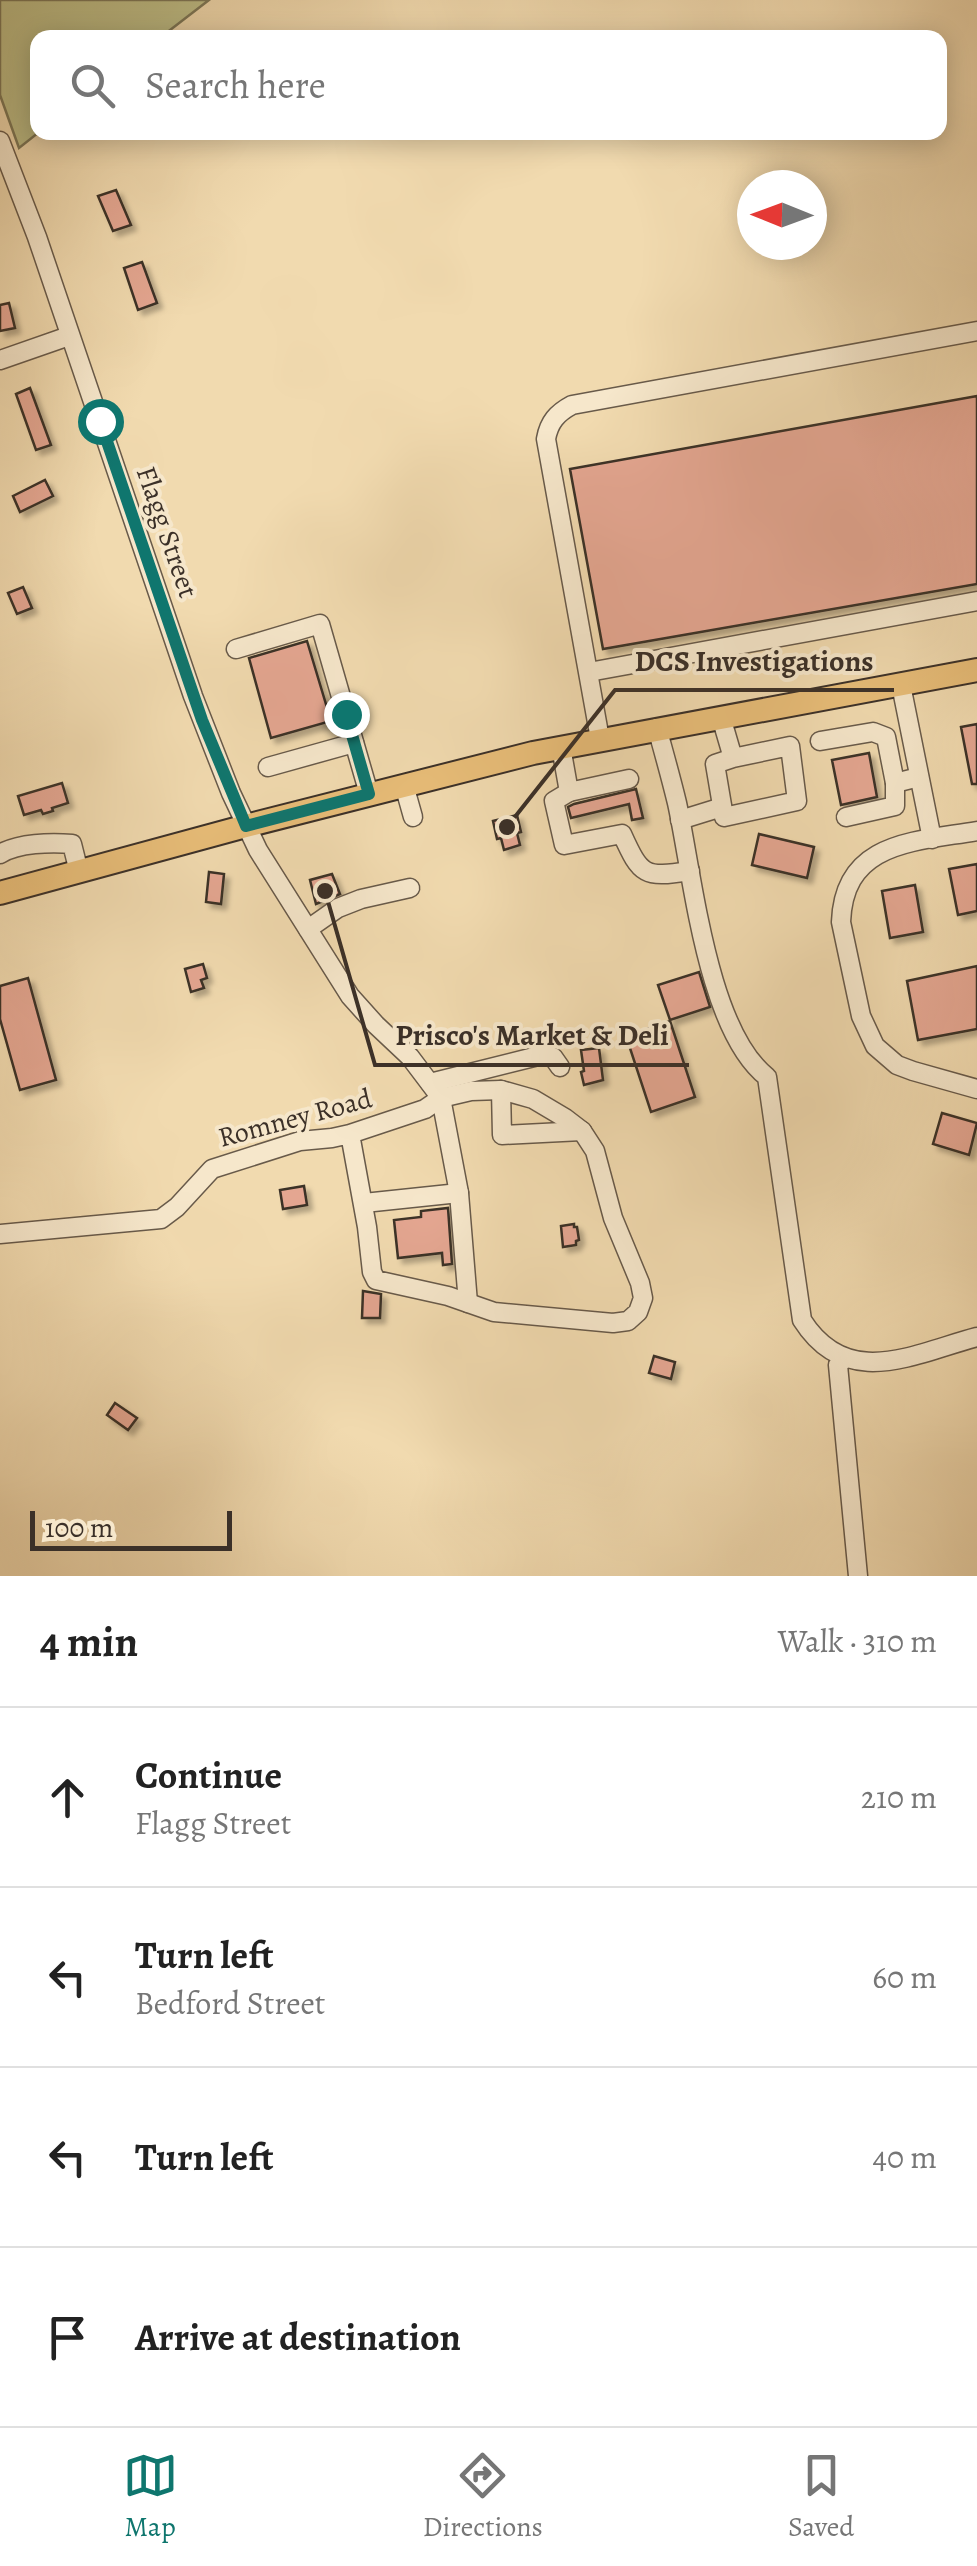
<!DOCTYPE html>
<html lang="en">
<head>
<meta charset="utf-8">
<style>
	body { margin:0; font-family:Alegreya,serif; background:#f2f2f2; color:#222 }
	.compass { position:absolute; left:737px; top:170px; width:90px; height:90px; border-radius:50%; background:#fff; box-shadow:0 5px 25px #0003; rotate:271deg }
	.scale { position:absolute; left:30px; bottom:25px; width:202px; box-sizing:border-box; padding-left:10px; border:5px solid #3b3028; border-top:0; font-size:28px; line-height:35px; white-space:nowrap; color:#3b3028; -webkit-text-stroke:8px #f6e7cb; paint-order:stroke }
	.stop { position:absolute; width:30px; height:30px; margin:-22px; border:8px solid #0f766e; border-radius:50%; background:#fff }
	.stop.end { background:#0f766e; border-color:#fff; box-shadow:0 2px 10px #0008 }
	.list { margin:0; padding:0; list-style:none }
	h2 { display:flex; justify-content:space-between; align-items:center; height:130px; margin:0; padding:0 40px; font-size:42px }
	h2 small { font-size:32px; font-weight:400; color:#767676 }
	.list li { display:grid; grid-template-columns:65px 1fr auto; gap:30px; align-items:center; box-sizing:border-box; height:180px; padding:0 40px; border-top:2px solid #e0e0e0 }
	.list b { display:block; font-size:38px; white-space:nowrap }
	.list p { margin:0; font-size:32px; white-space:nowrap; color:#767676 }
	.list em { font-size:32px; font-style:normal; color:#767676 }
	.icon { flex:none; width:55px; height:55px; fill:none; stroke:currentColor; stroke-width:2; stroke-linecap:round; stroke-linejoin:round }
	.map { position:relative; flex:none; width:977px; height:1576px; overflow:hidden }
	.search { position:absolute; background:#fff; box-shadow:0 5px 25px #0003; left:30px; right:30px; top:30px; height:110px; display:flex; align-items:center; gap:25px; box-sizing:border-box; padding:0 35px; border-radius:20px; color:#767676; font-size:38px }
	.sheet { height:850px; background:#fff }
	nav { display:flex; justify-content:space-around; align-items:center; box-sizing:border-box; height:140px; border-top:2px solid #e0e0e0; background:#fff; font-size:28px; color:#767676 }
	nav a { display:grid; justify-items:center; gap:5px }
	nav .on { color:#0f766e }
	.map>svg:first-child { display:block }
	.green { fill:#bdbe88; stroke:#7c7758; stroke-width:2.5 }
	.building { fill:#e4a691; stroke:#3b3028; stroke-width:2.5; filter:url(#shadow) }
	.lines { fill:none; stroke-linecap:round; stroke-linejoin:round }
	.minor-casing { stroke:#685a4a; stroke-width:21 }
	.major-casing { stroke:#3b3028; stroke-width:26 }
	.minor { stroke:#f6e7cb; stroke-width:18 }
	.major { stroke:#e8bd78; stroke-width:22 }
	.route { stroke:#0f766e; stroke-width:12 }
	.labels { text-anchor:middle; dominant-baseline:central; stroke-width:8; stroke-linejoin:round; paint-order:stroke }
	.street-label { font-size:28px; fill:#3b3028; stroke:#f6e7cb }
	.leader { fill:none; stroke:#3b3028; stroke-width:4 }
	.callout-dot { fill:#3b3028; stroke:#f6e7cb; stroke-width:4 }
	.callout-label { font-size:30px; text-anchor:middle; font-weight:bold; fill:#3b3028; stroke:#f6e7cb; stroke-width:8; stroke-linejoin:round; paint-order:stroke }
</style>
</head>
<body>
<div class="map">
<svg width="977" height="1576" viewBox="0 0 977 1576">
	<defs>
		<filter id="shadow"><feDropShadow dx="5" dy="5" stdDeviation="2.5" flood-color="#0004"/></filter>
	</defs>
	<rect width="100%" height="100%" fill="#f1daaf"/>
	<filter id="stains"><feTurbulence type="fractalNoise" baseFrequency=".002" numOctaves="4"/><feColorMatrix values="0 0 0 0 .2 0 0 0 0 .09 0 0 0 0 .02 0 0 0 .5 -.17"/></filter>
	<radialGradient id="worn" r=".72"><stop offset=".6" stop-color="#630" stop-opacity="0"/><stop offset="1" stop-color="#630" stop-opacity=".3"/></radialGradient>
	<polygon class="green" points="0,0 209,0 161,37 38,38 38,133 19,148 0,95"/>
	<g class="building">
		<polygon points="116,190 131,225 113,231 98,196"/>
		<polygon points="142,262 157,303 138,310 124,268"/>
		<polygon points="9,303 15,328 0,331 0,305"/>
		<polygon points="30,388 51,445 36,450 16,394"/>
		<polygon points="977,396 977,584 603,649 570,469"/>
		<polygon points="45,480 53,496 20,512 13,496"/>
		<polygon points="23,587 32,608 17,614 8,593"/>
		<polygon points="307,641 331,721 271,738 249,658"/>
		<polygon points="977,724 977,784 972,784 961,727"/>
		<polygon points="869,753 877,797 841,805 832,760"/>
		<polygon points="62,783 68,803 52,808 53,811 43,814 41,810 24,815 18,796"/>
		<polygon points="636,789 643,818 632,820 629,804 571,818 568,807 574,804"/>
		<polygon points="517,815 521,832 517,833 520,845 504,850 501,838 497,839 493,821"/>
		<polygon points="759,834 814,847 807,878 752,865"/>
		<polygon points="977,864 977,911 958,915 949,869"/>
		<polygon points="209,872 224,874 221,904 206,902"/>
		<polygon points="332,874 340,894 316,904 310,880"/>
		<polygon points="915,885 923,932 890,938 882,891"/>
		<polygon points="203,964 207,978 201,980 204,988 191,992 185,969"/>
		<polygon points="977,966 977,1029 918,1040 907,981"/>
		<polygon points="699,972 710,1007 670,1020 658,985"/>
		<polygon points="28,978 56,1080 20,1090 0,1019 0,986"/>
		<polygon points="670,1021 695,1097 651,1112 626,1036"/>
		<polygon points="599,1048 603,1080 584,1085 581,1072 584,1071 581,1050"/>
		<polygon points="942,1113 977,1123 969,1155 933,1144"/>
		<polygon points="304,1186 307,1205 283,1209 280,1190"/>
		<polygon points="448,1208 452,1264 443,1265 442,1253 398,1258 394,1220 421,1217 421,1211"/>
		<polygon points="574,1224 574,1227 577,1227 579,1240 576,1241 576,1245 563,1247 561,1226"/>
		<polygon points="363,1291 381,1294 380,1318 362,1318"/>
		<polygon points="654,1356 675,1362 671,1379 649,1373"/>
		<polygon points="115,1403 137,1418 128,1430 107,1415"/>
	</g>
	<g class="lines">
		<g class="minor-casing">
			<g id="minor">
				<polyline points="0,141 37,237 193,696 231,793 258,850 350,996 376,1025 410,1057 441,1098 459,1193 468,1303"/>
				<polyline points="0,360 69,336"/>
				<polyline points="236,649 320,624 369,794"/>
				<polyline points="589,672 977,601"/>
				<polyline points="901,685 932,839"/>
				<polyline points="721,717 733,758 790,746 797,801 724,817 715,764 733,758"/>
				<path d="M657,728C664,753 671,778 677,803C693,876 707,1030 767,1077L802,1320C847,1391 913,1354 977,1337"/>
				<path d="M600,739L546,439C549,422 557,413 572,405L977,331"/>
				<polyline points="820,741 873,732 886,737 895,783 919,777"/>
				<polyline points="561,747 569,792 629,779"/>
				<polyline points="268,767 354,743"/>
				<polyline points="404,785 413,817"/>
				<path d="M569,792L554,801L564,845L622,834C641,876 644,878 690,871"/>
				<polyline points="846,817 895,806 895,783"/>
				<polyline points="680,820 722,807"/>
				<path d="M977,831C914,842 844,841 841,922L861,1016L875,1046L897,1065L913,1071L977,1089"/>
				<path d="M0,854C18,843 51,842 72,844L79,872"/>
				<polyline points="308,929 338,908 361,899 410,888"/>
				<polyline points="430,1083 542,1055 553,1057 560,1067"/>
				<polyline points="501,1090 502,1135 582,1131"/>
				<polyline points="364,1203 459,1193"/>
				<polyline points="0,1234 161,1219 177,1207 212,1169 300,1141 332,1138 350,1134 425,1109 441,1098 471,1091 501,1090 533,1099 565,1118 582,1131 595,1151 613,1218 640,1283 643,1298 638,1312 628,1321 613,1323 494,1312 448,1296 376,1280 372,1272 367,1227 350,1134"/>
				<polyline points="844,1359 838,1365 858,1576"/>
			</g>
		</g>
		<g class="major-casing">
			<polyline id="major" points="0,893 246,826 533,753 977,670"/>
		</g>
		<use href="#minor" class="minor"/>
		<use href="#major" class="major"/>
	</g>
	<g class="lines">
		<polyline class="route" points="100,421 202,720 246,826 369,794 346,714"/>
	</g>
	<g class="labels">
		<g class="street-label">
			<text transform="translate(167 532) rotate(71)">Flagg Street</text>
			<text transform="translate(295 1118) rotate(-15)">Romney Road</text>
		</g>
	</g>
	<path class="leader" d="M507 827L615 690H894M325 891L375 1065H689"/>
	<g class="callout-dot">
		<circle cx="507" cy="827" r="10"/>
		<circle cx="325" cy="891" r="10"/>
	</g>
	<g class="callout-label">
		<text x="754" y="671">DCS Investigations</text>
		<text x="532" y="1045">Prisco's Market &amp; Deli</text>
	</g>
	<rect width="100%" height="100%" filter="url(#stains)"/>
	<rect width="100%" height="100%" fill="url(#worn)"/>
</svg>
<svg class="compass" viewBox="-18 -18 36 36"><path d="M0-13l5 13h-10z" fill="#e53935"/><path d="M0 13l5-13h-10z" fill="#767676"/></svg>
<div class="scale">100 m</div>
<div class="stop" style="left:100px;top:421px"></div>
<div class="stop end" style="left:346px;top:714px"></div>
<div class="search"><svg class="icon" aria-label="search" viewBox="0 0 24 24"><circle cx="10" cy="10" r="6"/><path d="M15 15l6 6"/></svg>Search here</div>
</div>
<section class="sheet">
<h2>4 min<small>Walk · 310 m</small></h2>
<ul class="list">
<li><svg class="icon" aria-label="ahead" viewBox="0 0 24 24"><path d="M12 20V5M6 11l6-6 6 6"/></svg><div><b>Continue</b><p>Flagg Street</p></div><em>210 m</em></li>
<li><svg class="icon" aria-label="left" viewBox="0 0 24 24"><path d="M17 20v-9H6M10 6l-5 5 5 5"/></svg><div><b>Turn left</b><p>Bedford Street</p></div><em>60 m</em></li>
<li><svg class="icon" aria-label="left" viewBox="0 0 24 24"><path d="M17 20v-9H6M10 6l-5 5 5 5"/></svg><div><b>Turn left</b></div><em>40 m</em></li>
<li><svg class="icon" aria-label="arrive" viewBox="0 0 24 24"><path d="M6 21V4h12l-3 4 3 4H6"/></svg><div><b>Arrive at destination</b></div></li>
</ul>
</section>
<nav>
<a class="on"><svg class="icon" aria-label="map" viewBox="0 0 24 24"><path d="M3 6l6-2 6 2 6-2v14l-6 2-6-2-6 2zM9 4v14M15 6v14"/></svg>Map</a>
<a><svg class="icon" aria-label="directions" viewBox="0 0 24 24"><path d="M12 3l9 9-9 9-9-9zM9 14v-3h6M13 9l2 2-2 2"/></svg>Directions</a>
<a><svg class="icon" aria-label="saved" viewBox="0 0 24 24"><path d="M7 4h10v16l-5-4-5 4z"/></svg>Saved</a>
</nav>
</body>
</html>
